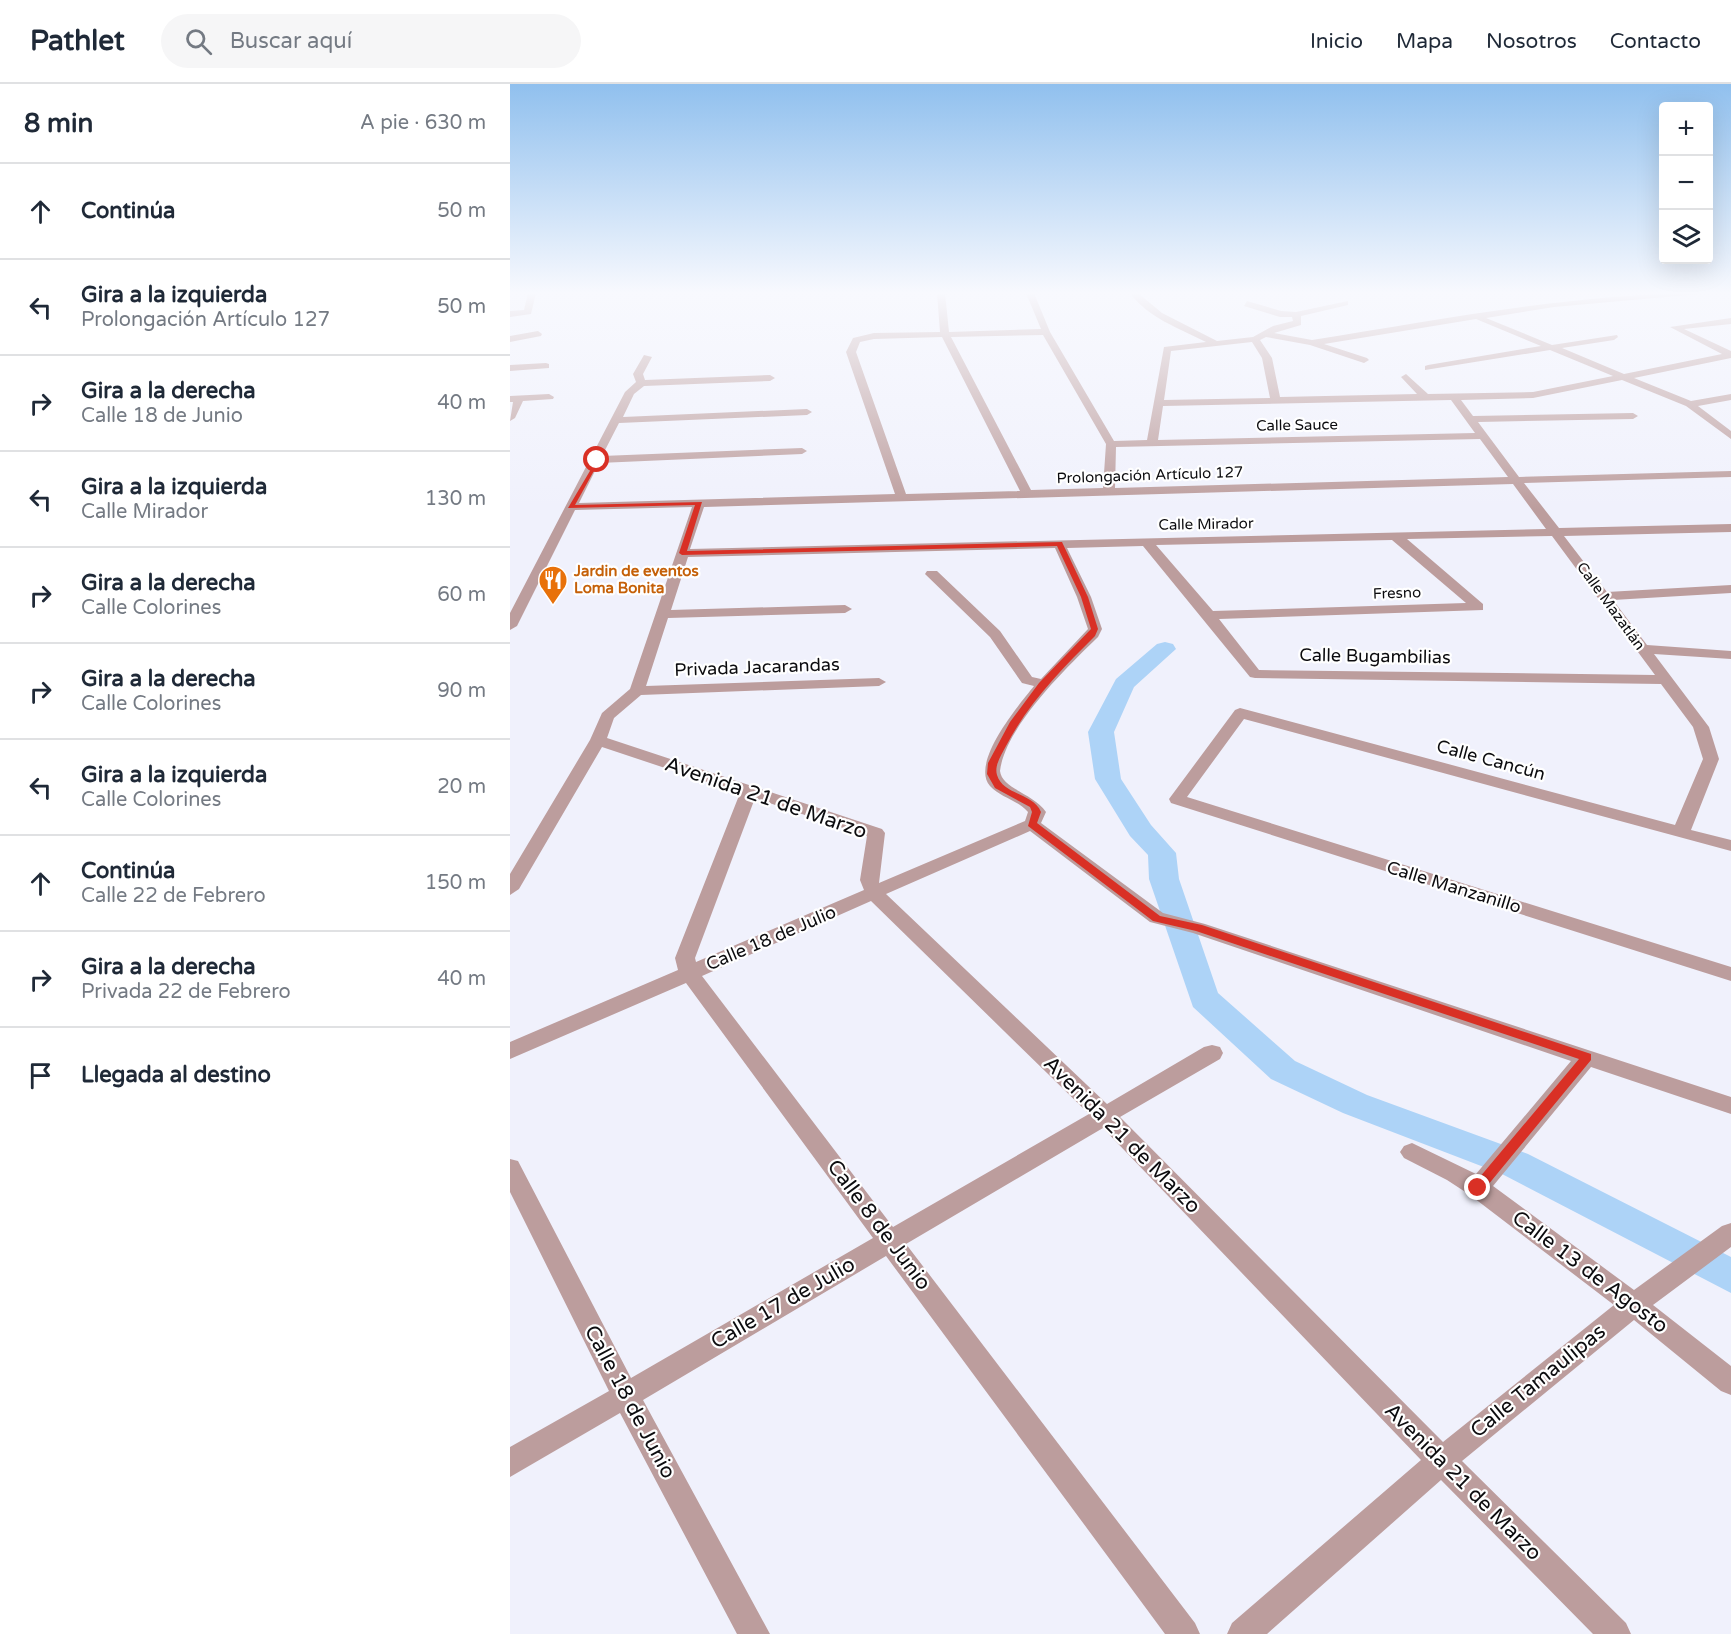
<!DOCTYPE html>
<html lang="es">
<head>
<meta charset="utf-8">
<style>
	body { margin:0; font-family:"Varela Round",sans-serif; background:#f6f6f7; color:#1f2937 }
	.controls { position:absolute; right:18px; top:18px; display:grid; overflow:hidden; border-radius:6px; box-shadow:0 6px 24px #0002 }
	.controls button { width:54px; height:54px; display:grid; place-items:center; padding:0; border:0; border-bottom:2px solid #e0e1e3; background:#fff; color:#1f2937; font:30px sans-serif }
	.stop { position:absolute; width:18px; height:18px; margin:-14px; border:4px solid #d93025; border-radius:50%; background:#fff }
	.stop.end { background:#d93025; border-color:#fff; box-shadow:0 2px 6px #0008 }
	.list { margin:0; padding:0; list-style:none }
	h2 { display:flex; justify-content:space-between; align-items:center; height:78px; margin:0; padding:0 24px; font-size:26px }
	h2 small { font-size:20px; font-weight:400; color:#747a83 }
	.list li { display:grid; grid-template-columns:39px 1fr auto; gap:18px; align-items:center; box-sizing:border-box; height:96px; padding:0 24px; border-top:2px solid #e0e1e3 }
	.list b { display:block; font-size:22px; white-space:nowrap }
	.list p { margin:0; font-size:20px; white-space:nowrap; color:#747a83 }
	.list em { font-size:20px; font-style:normal; color:#747a83 }
	.icon { flex:none; width:33px; height:33px; fill:none; stroke:currentColor; stroke-width:2; stroke-linecap:round; stroke-linejoin:round }
	.map { position:relative; flex:none; width:1221px; height:1550px; overflow:hidden }
	header { display:flex; align-items:center; gap:36px; box-sizing:border-box; height:84px; padding:0 30px; background:#fff; border-bottom:2px solid #e0e1e3 }
	header strong { font-size:28px }
	nav { display:flex; gap:33px; margin-inline-start:auto; font-size:21px }
	.search { width:420px; height:54px; background:#f6f6f7; display:flex; align-items:center; gap:15px; box-sizing:border-box; padding:0 21px; border-radius:33px; color:#747a83; font-size:22px }
	main { display:flex }
	aside { flex:1; background:#fff }
	.map>svg:first-child { display:block }
	.lines { fill:none; stroke-linecap:round; stroke-linejoin:round }
	.canal { fill:#add3f7; fill-rule:evenodd }
	.street { fill:#bc9d9d; fill-rule:evenodd }
	.route { fill:#d93025 }
	.labels { text-anchor:middle; dominant-baseline:central; stroke-width:4.5; stroke-linejoin:round; paint-order:stroke }
	.far-street-label { font-size:15px; fill:#0c0c0f; stroke:#fff }
	.far-food-label { font-size:15px; font-weight:bold; fill:#c56008; stroke:#fff; text-anchor:start }
	.street-label { font-size:18px; fill:#0c0c0f; stroke:#fff }
	.near-street-label { font-size:21px; fill:#0c0c0f; stroke:#fff }
</style>
</head>
<body>
<header>
<strong>Pathlet</strong>
<div class="search"><svg class="icon" aria-label="search" viewBox="0 0 24 24"><circle cx="10" cy="10" r="6"/><path d="M15 15l6 6"/></svg>Buscar aquí</div>
<nav><a>Inicio</a><a>Mapa</a><a>Nosotros</a><a>Contacto</a></nav>
</header>
<main>
<aside>
<h2>8 min<small>A pie · 630 m</small></h2>
<ul class="list">
<li><svg class="icon" aria-label="ahead" viewBox="0 0 24 24"><path d="M12 20V5M6 11l6-6 6 6"/></svg><div><b>Continúa</b></div><em>50 m</em></li>
<li><svg class="icon" aria-label="left" viewBox="0 0 24 24"><path d="M17 20v-9H6M10 6l-5 5 5 5"/></svg><div><b>Gira a la izquierda</b><p>Prolongación Artículo 127</p></div><em>50 m</em></li>
<li><svg class="icon" aria-label="right" viewBox="0 0 24 24"><path d="M7 20v-9h11M14 6l5 5-5 5"/></svg><div><b>Gira a la derecha</b><p>Calle 18 de Junio</p></div><em>40 m</em></li>
<li><svg class="icon" aria-label="left" viewBox="0 0 24 24"><path d="M17 20v-9H6M10 6l-5 5 5 5"/></svg><div><b>Gira a la izquierda</b><p>Calle Mirador</p></div><em>130 m</em></li>
<li><svg class="icon" aria-label="right" viewBox="0 0 24 24"><path d="M7 20v-9h11M14 6l5 5-5 5"/></svg><div><b>Gira a la derecha</b><p>Calle Colorines</p></div><em>60 m</em></li>
<li><svg class="icon" aria-label="right" viewBox="0 0 24 24"><path d="M7 20v-9h11M14 6l5 5-5 5"/></svg><div><b>Gira a la derecha</b><p>Calle Colorines</p></div><em>90 m</em></li>
<li><svg class="icon" aria-label="left" viewBox="0 0 24 24"><path d="M17 20v-9H6M10 6l-5 5 5 5"/></svg><div><b>Gira a la izquierda</b><p>Calle Colorines</p></div><em>20 m</em></li>
<li><svg class="icon" aria-label="ahead" viewBox="0 0 24 24"><path d="M12 20V5M6 11l6-6 6 6"/></svg><div><b>Continúa</b><p>Calle 22 de Febrero</p></div><em>150 m</em></li>
<li><svg class="icon" aria-label="right" viewBox="0 0 24 24"><path d="M7 20v-9h11M14 6l5 5-5 5"/></svg><div><b>Gira a la derecha</b><p>Privada 22 de Febrero</p></div><em>40 m</em></li>
<li><svg class="icon" aria-label="arrive" viewBox="0 0 24 24"><path d="M6 21V4h12l-3 4 3 4H6"/></svg><div><b>Llegada al destino</b></div></li>
</ul>
</aside>
<div class="map">
<svg width="1221" height="1550" viewBox="0 0 1221 1550">
	<rect width="100%" height="100%" fill="#f0f1fc"/>
	<g class="lines">
		<polygon class="canal" points="655,558 663,560 666,565 624,603 604,648 611,695 641,741 666,769 669,795 708,909 785,977 857,1011 1018,1070 1221,1173 1221,1209 992,1090 833,1029 761,995 683,923 639,795 638,771 620,752 585,695 578,648 606,595 647,560"/>
		<g class="street">
			<polygon points="18,209 26,209 21,230 0,233 0,227 14,226"/>
			<path d="M427,209H435L439,248L531,245L516,209H524L540,248L604,357L637,356L654,263L696,258C669,244 638,234 620,209H628L652,229L707,257L743,253L763,242L783,237L782,233H770L734,222L737,217L771,227L786,228L838,217V221L791,232V241L764,249L802,256C934,235 1066,209 1200,209L1044,223L976,234L1042,261L1107,251L1108,253L1104,256L1052,264L1114,290L1212,270L1160,243L1221,234V240L1174,245L1221,267V274L1124,294L1181,317L1221,310V316L1188,322L1221,347V355L1176,322L1112,296L1023,314L951,316L963,332L1123,329L1128,332L1123,335L968,338L1009,393L1221,387V393L1014,399L1049,444L1221,440V448L1054,452L1097,508L1221,501V509L1103,516L1137,561L1221,567V575L1144,570L1199,643L1209,675L1181,746L1221,756V767L734,635L677,713L1221,883V897L661,719L659,715L725,626L730,624L1165,741L1193,675L1183,643L1151,600L745,594L740,593L633,462L557,464L581,513L592,545L588,553C557,583 495,643 490,687C492,705 523,709 536,728L531,739L653,829L695,840L1221,1013V1030L1081,983L983,1102L1124,1206L1212,1142L1221,1139V1163L1143,1221L1221,1282V1311L1211,1307L1124,1236L952,1377L1116,1539L1121,1550H1083L931,1396L757,1550H717L722,1539L911,1376L593,1044L396,1160L685,1539L690,1550H655L376,1172L133,1316L260,1550H227L110,1329L0,1393V1363L99,1307L0,1108V1075L8,1077L121,1294L363,1154L176,899L0,975V958L168,886L165,874L230,709L92,663L9,805L0,811V790L80,656L92,629L120,605L182,423L65,426L7,542L0,546V529L115,308L126,298L123,290L134,271L142,273L133,290L135,296L260,291L265,294L260,297L134,302L124,310L113,333L297,325L302,328L297,331L109,339L92,372L292,364L297,367L292,370L89,379L69,419L385,410L336,268L343,254L364,249L430,248ZM966,235L1031,262L918,281L915,282V286L1040,266L1103,292L1023,308L918,310L896,290L891,293L907,310L770,313L762,274L750,256L756,253L800,261L854,279L859,276L857,274L814,260ZM533,251L596,360L593,404L521,406L441,253ZM432,253L510,407L396,410L346,268L350,258L364,255ZM742,258L752,274L760,314L654,316L661,267ZM941,316L965,349L648,356L653,322ZM970,355L998,393L605,404L606,363ZM1003,400L1036,445L180,465L194,423ZM1042,452L1145,591L749,586L709,535L973,526V520L897,455ZM882,456L956,519L703,527L646,461ZM545,464L567,513L578,545L531,595L522,593L490,547L427,487H417L415,490L480,553L512,599L524,602C508,622 460,679 480,702C491,714 508,716 518,728L515,737L369,799L375,749L372,745L97,654L104,634L131,611L369,602L376,598L369,594L136,602L158,534L335,529L342,525L335,521L161,526L178,473ZM245,714L357,752L350,796L354,806L186,878L185,874ZM520,747L640,838L683,849L1061,977L966,1090L902,1059L894,1062L890,1068L894,1074L937,1096L960,1111L1104,1221L933,1358L610,1033L710,975L713,969L710,963L702,961L694,963L597,1020L376,810ZM361,817L579,1030L383,1143L192,892Z"/>
			<polygon points="28,247 32,250 31,252 0,258 0,252"/>
			<polygon points="36,279 39,280 39,284 0,287 0,281"/>
			<polygon points="39,310 44,313 43,315 13,317 5,334 0,337 3,318 0,318 0,312"/>
		</g>
	</g>
	<linearGradient id="sky" x2="0" y2="1"><stop stop-color="#90c0ee"/><stop offset="0.49" stop-color="#f8f9fe"/><stop offset="1" stop-color="#f8f9fe" stop-opacity="0"/></linearGradient>
	<rect width="1221" height="426" fill="url(#sky)"/>
	<path class="route" d="M87,375L90,376L65,421L192,418L177,467L552,458L578,513L588,545L585,552C551,586 519,618 496,662C492,670 484,681 487,691C493,711 523,709 531,728L527,739L650,832L692,841L1081,970V976L973,1107H964V1100L1069,975L686,847L643,837L518,742L522,728L520,723L485,704L477,690L478,679L500,638L529,599L581,545L571,513L547,462L172,471L169,469L185,421L58,424Z"/>
	<defs>
		<g id="restaurant-pin" transform="scale(1.5)"><path d="M0 17L-7.5 6A9.5 9.5 0 1 1 7.5 6Z" fill="#e8710a" stroke="#fff"/><path d="M-5-6h1v4h1v-4h1v4h1v-4h1v5L-1.5 .5V6h-2V.5L-5-1ZM5-6V6H3V1.5H1.5Q1.5-4 5-6Z" fill="#fff"/></g>
	</defs>
	<g fill-rule="evenodd">
		<use href="#restaurant-pin" x="43" y="496"/>
	</g>
	<g class="labels">
		<g class="far-street-label">
			<text transform="translate(787 341) rotate(-1)">Calle Sauce</text>
			<text transform="translate(640 391) rotate(-2)">Prolongación Artículo 127</text>
			<text transform="translate(696 440) rotate(-1)">Calle Mirador</text>
			<text transform="translate(887 509) rotate(-2)">Fresno</text>
			<text transform="translate(1101 522) rotate(54)">Calle Mazatlán</text>
		</g>
		<g class="far-food-label">
			<text x="64" y="487">Jardin de eventos<tspan x="64" dy="17">Loma Bonita</tspan></text>
		</g>
		<g class="street-label">
			<text transform="translate(865 572) rotate(1)">Calle Bugambilias</text>
			<text transform="translate(247 583) rotate(-2)">Privada Jacarandas</text>
			<text transform="translate(981 676) rotate(15)">Calle Cancún</text>
			<text transform="translate(944 803) rotate(17)">Calle Manzanillo</text>
			<text transform="translate(261 854) rotate(-23)">Calle 18 de Julio</text>
		</g>
		<g class="near-street-label">
			<text transform="translate(256 714) rotate(19)">Avenida 21 de Marzo</text>
			<text transform="translate(612 1051) rotate(45)">Avenida 21 de Marzo</text>
			<text transform="translate(369 1141) rotate(53)">Calle 8 de Junio</text>
			<text transform="translate(1080 1188) rotate(37)">Calle 13 de Agosto</text>
			<text transform="translate(273 1219) rotate(-30)">Calle 17 de Julio</text>
			<text transform="translate(1028 1297) rotate(-39)">Calle Tamaulipas</text>
			<text transform="translate(120 1318) rotate(62)">Calle 18 de Junio</text>
			<text transform="translate(953 1398) rotate(45)">Avenida 21 de Marzo</text>
		</g>
	</g>
</svg>
<div class="controls">
<button>+</button>
<button>−</button>
<button><svg class="icon" aria-label="layers" viewBox="0 0 24 24"><path d="M12 4l9 5-9 5-9-5zM3 14l9 5 9-5"/></svg></button>
</div>
<div class="stop" style="left:87px;top:376px"></div>
<div class="stop end" style="left:968px;top:1104px"></div>
</div>
</main>
</body>
</html>
